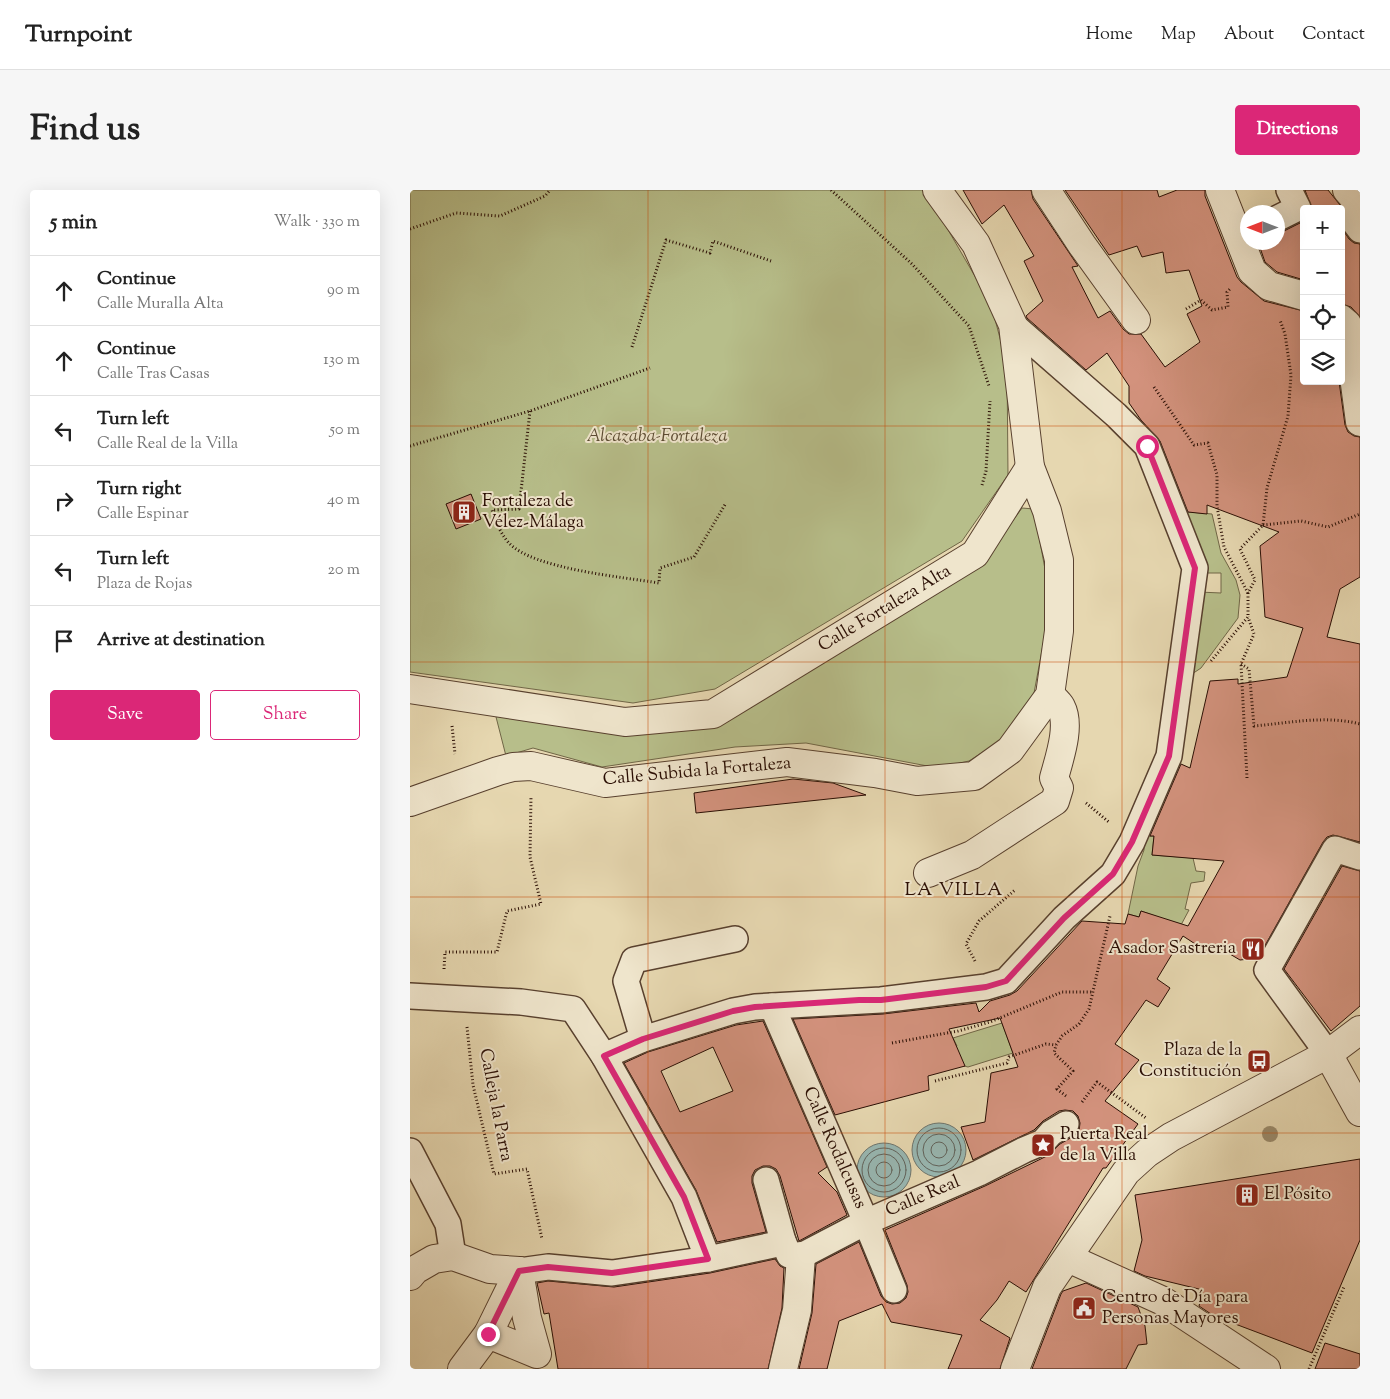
<!DOCTYPE html>
<html lang="en">
<head>
<meta charset="utf-8">
<style>
	body { margin:0; font-family:"Sorts Mill Goudy",serif; background:#f6f6f6; color:#222 }
	.controls { position:absolute; right:15px; top:15px; display:grid; overflow:hidden; border-radius:5px; box-shadow:0 5px 20px #0002 }
	.controls button { width:45px; height:45px; display:grid; place-items:center; padding:0; border:0; border-bottom:1px solid #e0e0e0; background:#fff; color:#222; font:25px sans-serif }
	.compass { position:absolute; left:830px; top:15px; width:45px; height:45px; border-radius:50%; background:#fff; box-shadow:0 5px 20px #0002; rotate:270deg }
	.stop { position:absolute; width:15px; height:15px; margin:-11px; border:4px solid #db2777; border-radius:50%; background:#fff }
	.stop.end { background:#db2777; border-color:#fff; box-shadow:0 1px 5px #0008 }
	.list { margin:0; padding:0; list-style:none }
	h2 { display:flex; justify-content:space-between; align-items:center; height:65px; margin:0; padding:0 20px; font-size:21px }
	h2 small { font-size:16px; font-weight:400; color:#767676 }
	.list li { display:grid; grid-template-columns:32px 1fr auto; gap:15px; align-items:center; box-sizing:border-box; height:70px; padding:0 20px; border-top:1px solid #e0e0e0 }
	.list b { display:block; font-size:19px; white-space:nowrap }
	.list p { margin:0; font-size:16px; white-space:nowrap; color:#767676 }
	.list em { font-size:16px; font-style:normal; color:#767676 }
	.actions { display:flex; gap:10px; padding:15px 20px }
	.actions a { flex:1; padding:11px 0; border:1px solid #db2777; border-radius:5px; text-align:center; font-size:18px; color:#db2777 }
	.actions .main { background:#db2777; color:#fff }
	.icon { flex:none; width:28px; height:28px; fill:none; stroke:currentColor; stroke-width:2; stroke-linecap:round; stroke-linejoin:round }
	.map { position:relative; flex:none; width:950px; height:1179px; overflow:hidden; border-radius:5px }
	header { display:flex; align-items:center; gap:30px; box-sizing:border-box; height:70px; padding:0 25px; background:#fff; border-bottom:1px solid #e0e0e0 }
	header strong { font-size:24px }
	nav { display:flex; gap:28px; margin-inline-start:auto; font-size:18px }
	.intro { display:flex; align-items:center; justify-content:space-between; box-sizing:border-box; height:120px; padding:0 30px }
	h1 { margin:0; font-size:35px }
	.button { padding:12px 22px; border-radius:5px; background:#db2777; color:#fff; font-size:18px; font-weight:700 }
	main { display:flex; gap:30px; padding:0 30px }
	aside { flex:1; background:#fff; border-radius:5px; box-shadow:0 5px 20px #0002 }
	.map>svg:first-child { display:block }
	.green { fill:#b7be8a; stroke:#706646 }
	.water { fill:#98b8b3; stroke:#6c746d }
	.lines { fill:none; stroke-linecap:round; stroke-linejoin:round }
	.shore { stroke:#60625b; stroke-width:1 }
	.building { fill:#d3927d; stroke:#290d03; fill-rule:evenodd }
	.pedestrian-casing { stroke:#58402e; stroke-width:28 }
	.minor-casing { stroke:#58402e; stroke-width:30 }
	.path { stroke:#290d03; stroke-width:3; stroke-dasharray:1 2.5; stroke-linecap:butt }
	.pedestrian { stroke:#efe5cc; stroke-width:25 }
	.minor { stroke:#efe5cc; stroke-width:28 }
	.tree { fill:#9a8a6b }
	.route { stroke:#db2777; stroke-width:6 }
	.grid { fill:none; stroke:#cb4e0b; stroke-width:1; stroke-opacity:0.55 }
	.labels { text-anchor:middle; dominant-baseline:central; stroke-width:4; stroke-linejoin:round; paint-order:stroke }
	.park-label { font-size:18px; font-style:italic; fill:#5b4b32; stroke:#efe5cc }
	.poi-label { font-size:18px; fill:#290d03; stroke:#efe5cc; text-anchor:start }
	.street-label { font-size:18px; fill:#290d03; stroke:#efe5cc }
	.neighbourhood-label { font-size:19px; letter-spacing:1px; fill:#290d03; stroke:#efe5cc }
</style>
</head>
<body>
<header>
<strong>Turnpoint</strong>
<nav><a>Home</a><a>Map</a><a>About</a><a>Contact</a></nav>
</header>
<div class="intro"><h1>Find us</h1><a class="button">Directions</a></div>
<main>
<aside>
<h2>5 min<small>Walk · 330 m</small></h2>
<ul class="list">
<li><svg class="icon" aria-label="ahead" viewBox="0 0 24 24"><path d="M12 20V5M6 11l6-6 6 6"/></svg><div><b>Continue</b><p>Calle Muralla Alta</p></div><em>90 m</em></li>
<li><svg class="icon" aria-label="ahead" viewBox="0 0 24 24"><path d="M12 20V5M6 11l6-6 6 6"/></svg><div><b>Continue</b><p>Calle Tras Casas</p></div><em>130 m</em></li>
<li><svg class="icon" aria-label="left" viewBox="0 0 24 24"><path d="M17 20v-9H6M10 6l-5 5 5 5"/></svg><div><b>Turn left</b><p>Calle Real de la Villa</p></div><em>50 m</em></li>
<li><svg class="icon" aria-label="right" viewBox="0 0 24 24"><path d="M7 20v-9h11M14 6l5 5-5 5"/></svg><div><b>Turn right</b><p>Calle Espinar</p></div><em>40 m</em></li>
<li><svg class="icon" aria-label="left" viewBox="0 0 24 24"><path d="M17 20v-9H6M10 6l-5 5 5 5"/></svg><div><b>Turn left</b><p>Plaza de Rojas</p></div><em>20 m</em></li>
<li><svg class="icon" aria-label="arrive" viewBox="0 0 24 24"><path d="M6 21V4h12l-3 4 3 4H6"/></svg><div><b>Arrive at destination</b></div></li>
</ul>
<div class="actions"><a class="main">Save</a><a>Share</a></div>
</aside>
<div class="map">
<svg width="950" height="1179" viewBox="0 0 950 1179">
	<rect width="100%" height="100%" fill="#e6d7b0"/>
	<filter id="stains"><feTurbulence type="fractalNoise" baseFrequency=".004" numOctaves="4"/><feColorMatrix values="0 0 0 0 .2 0 0 0 0 .09 0 0 0 0 .02 0 0 0 .5 -.17"/></filter>
	<radialGradient id="worn" r=".72"><stop offset=".6" stop-color="#630" stop-opacity="0"/><stop offset="1" stop-color="#630" stop-opacity=".3"/></radialGradient>
	<g class="green">
		<polygon points="0,0 515,0 581,114 597,175 598,285 552,351 305,499 223,513 0,482"/>
		<polygon points="612,318 624,319 641,412 624,503 601,544 559,571 528,578 396,553 325,557 192,577 123,558 96,566 85,523 309,532 571,375"/>
		<polygon points="768,321 802,324 811,363 826,390 830,405 828,428 791,478 779,486 789,402 811,403 811,383 792,383"/>
		<polygon points="734,646 744,646 742,665 783,668 786,681 795,682 794,691 781,693 775,719 779,720 771,735 731,721 729,727 718,724 728,676 734,660"/>
		<polygon points="592,833 603,863 558,877 550,875 543,858 547,856 543,848"/>
	</g>
	<g class="water">
		<circle cx="529" cy="960" r="27"/>
		<circle cx="474" cy="980" r="27"/>
	</g>
	<g class="lines">
		<g class="shore">
			<circle cx="529" cy="960" r="22"/>
			<circle cx="529" cy="960" r="16"/>
			<circle cx="529" cy="960" r="8"/>
			<circle cx="474" cy="980" r="22"/>
			<circle cx="474" cy="980" r="16"/>
			<circle cx="474" cy="980" r="8"/>
		</g>
	</g>
	<g class="building">
		<polygon points="553,0 621,0 623,9 668,76 662,77 688,128 700,121 713,139 719,144 731,144 755,177 790,152 777,124 792,116 779,80 756,83 753,62 732,67 727,56 699,65 655,0 747,0 749,7 767,0 795,0 795,6 827,87 831,92 854,111 894,121 894,191 929,191 935,235 938,242 944,246 950,247 950,387 930,399 917,447 950,454 950,652 923,645 917,647 913,652 848,768 830,770 803,754 799,763 773,746 747,789 760,798 748,817 736,810 705,854 729,870 695,911 728,934 696,978 693,978 616,1102 599,1091 587,1110 570,1130 600,1148 590,1179 538,1179 552,1145 481,1132 472,1114 429,1131 417,1179 389,1179 402,1123 406,1074 449,1052 471,1106 476,1112 482,1114 490,1113 496,1108 498,1102 497,1095 475,1040 575,996 639,965 650,954 664,946 669,941 670,933 668,926 663,921 655,920 649,921 633,931 624,940 563,970 551,937 575,932 581,883 608,877 590,828 539,839 555,876 518,886 519,900 425,925 383,829 473,824 566,813 569,822 580,811 600,805 607,801 672,731 715,734 718,724 729,727 731,721 778,736 814,671 742,665 744,646 740,646 771,574 780,578 800,491 828,489 828,494 877,487 893,438 855,427 850,356 869,342 797,315 797,324 778,322 750,251 731,230 719,213 719,196 697,163 676,180 617,128 616,126 633,111 614,71 624,66 594,15 572,34"/>
		<polygon points="895,0 918,0 930,15 930,19 902,19"/>
		<polygon points="894,31 894,90 867,82 855,72 848,52 868,52 868,42 874,41"/>
		<polygon points="931,37 939,49 944,53 950,54 950,127 941,117 931,114"/>
		<polygon points="61,304 71,329 46,339 36,314"/>
		<polygon points="383,589 423,593 456,605 286,623 284,603"/>
		<polygon points="932,676 950,681 950,816 921,841 874,779"/>
		<path d="M353,831L417,977L408,983L427,1002L437,1025L389,1051L370,986L366,979L360,976H353L345,980L342,986V993L356,1042L307,1052L286,1000L214,873L238,862L326,835ZM303,857L323,901L270,922L251,881Z"/>
		<polygon points="950,969 950,1050 902,1163 804,1126 789,1116 793,1100 735,1086 724,1081 732,1050 725,1005"/>
		<polygon points="365,1069 370,1076 374,1078 372,1118 358,1179 148,1179 139,1123 134,1124 127,1093 138,1091 204,1097 300,1083"/>
		<polygon points="676,1093 728,1117 735,1136 737,1154 728,1155 716,1179 622,1179 651,1104 653,1101"/>
		<polygon points="915,1153 950,1164 950,1179 905,1179"/>
	</g>
	<g class="lines">
		<g class="pedestrian-casing">
			<g id="pedestrian">
				<polyline points="944,8 944,32 950,40"/>
				<polyline points="868,28 888,18 879,0"/>
				<polyline points="0,806 111,812 163,819 194,866 274,1007 298,1069"/>
				<polyline points="362,816 456,1032 484,1100"/>
				<polyline points="233,849 216,791 224,770 325,749"/>
				<polyline points="918,864 857,780 925,659 950,667"/>
				<polyline points="194,866 233,849 323,821 345,817 471,810 576,797 596,791 654,728 703,684 722,652 759,566 785,378 737,256 706,225 603,135"/>
				<polyline points="0,961 38,1034 43,1066"/>
				<polyline points="356,990 373,1051 379,1065 391,1066 456,1032 569,983 614,960 633,952 641,943 656,934"/>
				<polyline points="109,1081 138,1077 202,1083 298,1069 363,1055 373,1051"/>
			</g>
		</g>
		<g class="minor-casing">
			<g id="minor">
				<polyline points="636,0 672,55 726,130"/>
				<polyline points="810,0 842,81 859,96 894,106"/>
				<polyline points="937,0 944,8 950,6"/>
				<polyline points="931,129 937,134 950,232"/>
				<polyline points="0,499 215,532 303,524 565,364 620,277"/>
				<polyline points="0,612 88,581 103,577 121,576 195,593 377,572 465,583 507,591 564,586 600,560 640,505 649,441 649,370 637,321 620,277 603,135 566,54 527,0"/>
				<path d="M518,683L562,665L645,611L649,598L644,588C649,569 661,536 651,517C649,513 644,509 640,505"/>
				<polyline points="918,864 950,922"/>
				<polyline points="658,1068 753,1111 856,1179"/>
				<polyline points="0,1086 5,1080 24,1069 43,1066 80,1079 109,1081"/>
				<polyline points="78,1144 127,1164 117,1128 109,1081"/>
				<polyline points="52,1179 78,1144 109,1081"/>
				<polyline points="373,1179 387,1120 391,1066"/>
				<polyline points="605,1179 637,1097 716,982 737,963 761,947 918,864 950,840"/>
			</g>
		</g>
		<g class="path">
			<polyline points="421,0 502,74 559,136 579,196"/>
			<polyline points="0,39 46,23 90,26 135,6 140,0"/>
			<polyline points="776,119 791,110 802,120 818,117 817,102 820,99"/>
			<polyline points="222,157 256,50 300,63 303,51 361,71"/>
			<polyline points="744,197 784,255 798,253 807,285 807,316 814,357 838,403"/>
			<path d="M120,221L109,319L82,320C86,332 90,343 99,353C123,379 213,387 249,393L250,378L284,367L316,313"/>
			<polyline points="0,256 120,221 240,178"/>
			<polyline points="572,295 576,281 580,211"/>
			<polyline points="853,335 891,331 918,337 950,324"/>
			<polyline points="801,471 838,427 838,403 845,390 830,359 853,335 857,298 878,226 881,185 875,144 870,130"/>
			<path d="M831,474L839,479L844,536C879,533 916,525 950,534"/>
			<polyline points="42,536 45,564"/>
			<polyline points="837,588 831,474 844,444 838,427"/>
			<polyline points="676,613 700,633"/>
			<polyline points="565,771 556,754 569,731 605,700"/>
			<polyline points="34,779 35,762 87,762 97,721 131,714 120,667 121,606"/>
			<polyline points="57,837 63,895 84,984 117,979 132,1049"/>
			<polyline points="482,853 548,841 580,832 652,802 683,802"/>
			<polyline points="525,891 597,873 599,867 636,854 646,855"/>
			<polyline points="656,906 647,899 663,881 644,863 646,855 652,846 669,834 679,819 700,726"/>
			<polyline points="672,912 687,892 736,928"/>
			<polyline points="899,1179 934,1097"/>
		</g>
		<use href="#pedestrian" class="pedestrian"/>
		<use href="#minor" class="minor"/>
	</g>
	<circle class="tree" cx="860" cy="944" r="8"/>
	<g class="lines">
		<polyline class="route" points="78,1144 109,1081 138,1077 202,1083 298,1069 274,1007 194,866 233,849 323,821 345,817 449,810 471,810 576,797 596,791 654,728 703,684 722,652 759,566 785,378 737,256"/>
	</g>
	<path class="grid" d="M238,0V1179M475,0V1179M712,0V1179M0,236H950M0,472H950M0,707H950M0,943H950"/>
	<defs>
		<g id="building-square" transform="scale(1.25)"><rect x="-9" y="-9" width="18" height="18" rx="4" fill="#8f2418" stroke="#efe5cc"/><path d="M-4-6H4V6H1V3H-1V6H-4ZM-2.5-4.3h1.7v1.8h-1.7ZM.8-4.3h1.7v1.8H.8ZM-2.5-1h1.7V.8h-1.7ZM.8-1h1.7V.8H.8Z" fill="#fff"/></g>
		<g id="restaurant-square" transform="scale(1.25)"><rect x="-9" y="-9" width="18" height="18" rx="4" fill="#8f2418" stroke="#efe5cc"/><path d="M-5-6h1v4h1v-4h1v4h1v-4h1v5L-1.5 .5V6h-2V.5L-5-1ZM5-6V6H3V1.5H1.5Q1.5-4 5-6Z" fill="#fff"/></g>
		<g id="bus-square" transform="scale(1.25)"><rect x="-9" y="-9" width="18" height="18" rx="4" fill="#8f2418" stroke="#efe5cc"/><path d="M-5-6H5V4H4V6H2V4H-2V6H-4V4H-5ZM-3.5-4V0h7V-4ZM-3.5 1.2v1.5H-2V1.2ZM2 1.2v1.5H3.5V1.2Z" fill="#fff"/></g>
		<g id="sight-square" transform="scale(1.25)"><rect x="-9" y="-9" width="18" height="18" rx="4" fill="#8f2418" stroke="#efe5cc"/><path d="M0-6L1.8-2.2L6-1.7L2.9 1.2L3.7 5.4L0 3.3L-3.7 5.4L-2.9 1.2L-6-1.7L-1.8-2.2Z" fill="#fff"/></g>
		<g id="civic-square" transform="scale(1.25)"><rect x="-9" y="-9" width="18" height="18" rx="4" fill="#8f2418" stroke="#efe5cc"/><path d="M-.6-6.5H3V-4.5H.6V-3L4-1V1h2V6H-6V1h2V-1L-.6-3ZM-1.2 2.5V6h2.4V2.5Z" fill="#fff"/></g>
	</defs>
	<g fill-rule="evenodd">
		<use href="#building-square" x="54" y="322"/>
		<use href="#restaurant-square" x="843" y="759"/>
		<use href="#bus-square" x="849" y="871"/>
		<use href="#sight-square" x="633" y="955"/>
		<use href="#building-square" x="837" y="1005"/>
		<use href="#civic-square" x="674" y="1118"/>
	</g>
	<g class="labels">
		<g class="park-label">
			<text x="247" y="247">Alcazaba-Fortaleza</text>
		</g>
		<g class="poi-label">
			<text x="72" y="312">Fortaleza de<tspan x="72" dy="21">Vélez-Málaga</tspan></text>
			<text x="826" y="759" text-anchor="end">Asador Sastreria</text>
			<text x="832" y="861" text-anchor="end">Plaza de la<tspan x="832" dy="21">Constitución</tspan></text>
			<text x="650" y="945">Puerta Real<tspan x="650" dy="21">de la Villa</tspan></text>
			<text x="854" y="1005">El Pósito</text>
			<text x="692" y="1108">Centro de Día para<tspan x="692" dy="21">Personas Mayores</tspan></text>
		</g>
		<g class="street-label">
			<text transform="translate(475 419) rotate(-31)">Calle Fortaleza Alta</text>
			<text transform="translate(287 582) rotate(-5)">Calle Subida la Fortaleza</text>
			<text transform="translate(85 915) rotate(79)">Calleja la Parra</text>
			<text transform="translate(424 958) rotate(66)">Calle Rodalcusas</text>
			<text transform="translate(513 1007) rotate(-23)">Calle Real</text>
		</g>
		<g class="neighbourhood-label">
			<text x="544" y="700">LA VILLA</text>
		</g>
	</g>
	<rect width="100%" height="100%" filter="url(#stains)"/>
	<rect width="100%" height="100%" fill="url(#worn)"/>
</svg>
<div class="controls">
<button>+</button>
<button>−</button>
<button><svg class="icon" aria-label="locate" viewBox="0 0 24 24"><circle cx="12" cy="12" r="6"/><path d="M12 2v4M12 18v4M2 12h4M18 12h4"/></svg></button>
<button><svg class="icon" aria-label="layers" viewBox="0 0 24 24"><path d="M12 4l9 5-9 5-9-5zM3 14l9 5 9-5"/></svg></button>
</div>
<svg class="compass" viewBox="-18 -18 36 36"><path d="M0-13l5 13h-10z" fill="#e53935"/><path d="M0 13l5-13h-10z" fill="#767676"/></svg>
<div class="stop" style="left:737px;top:256px"></div>
<div class="stop end" style="left:78px;top:1144px"></div>
</div>
</main>
</body>
</html>
